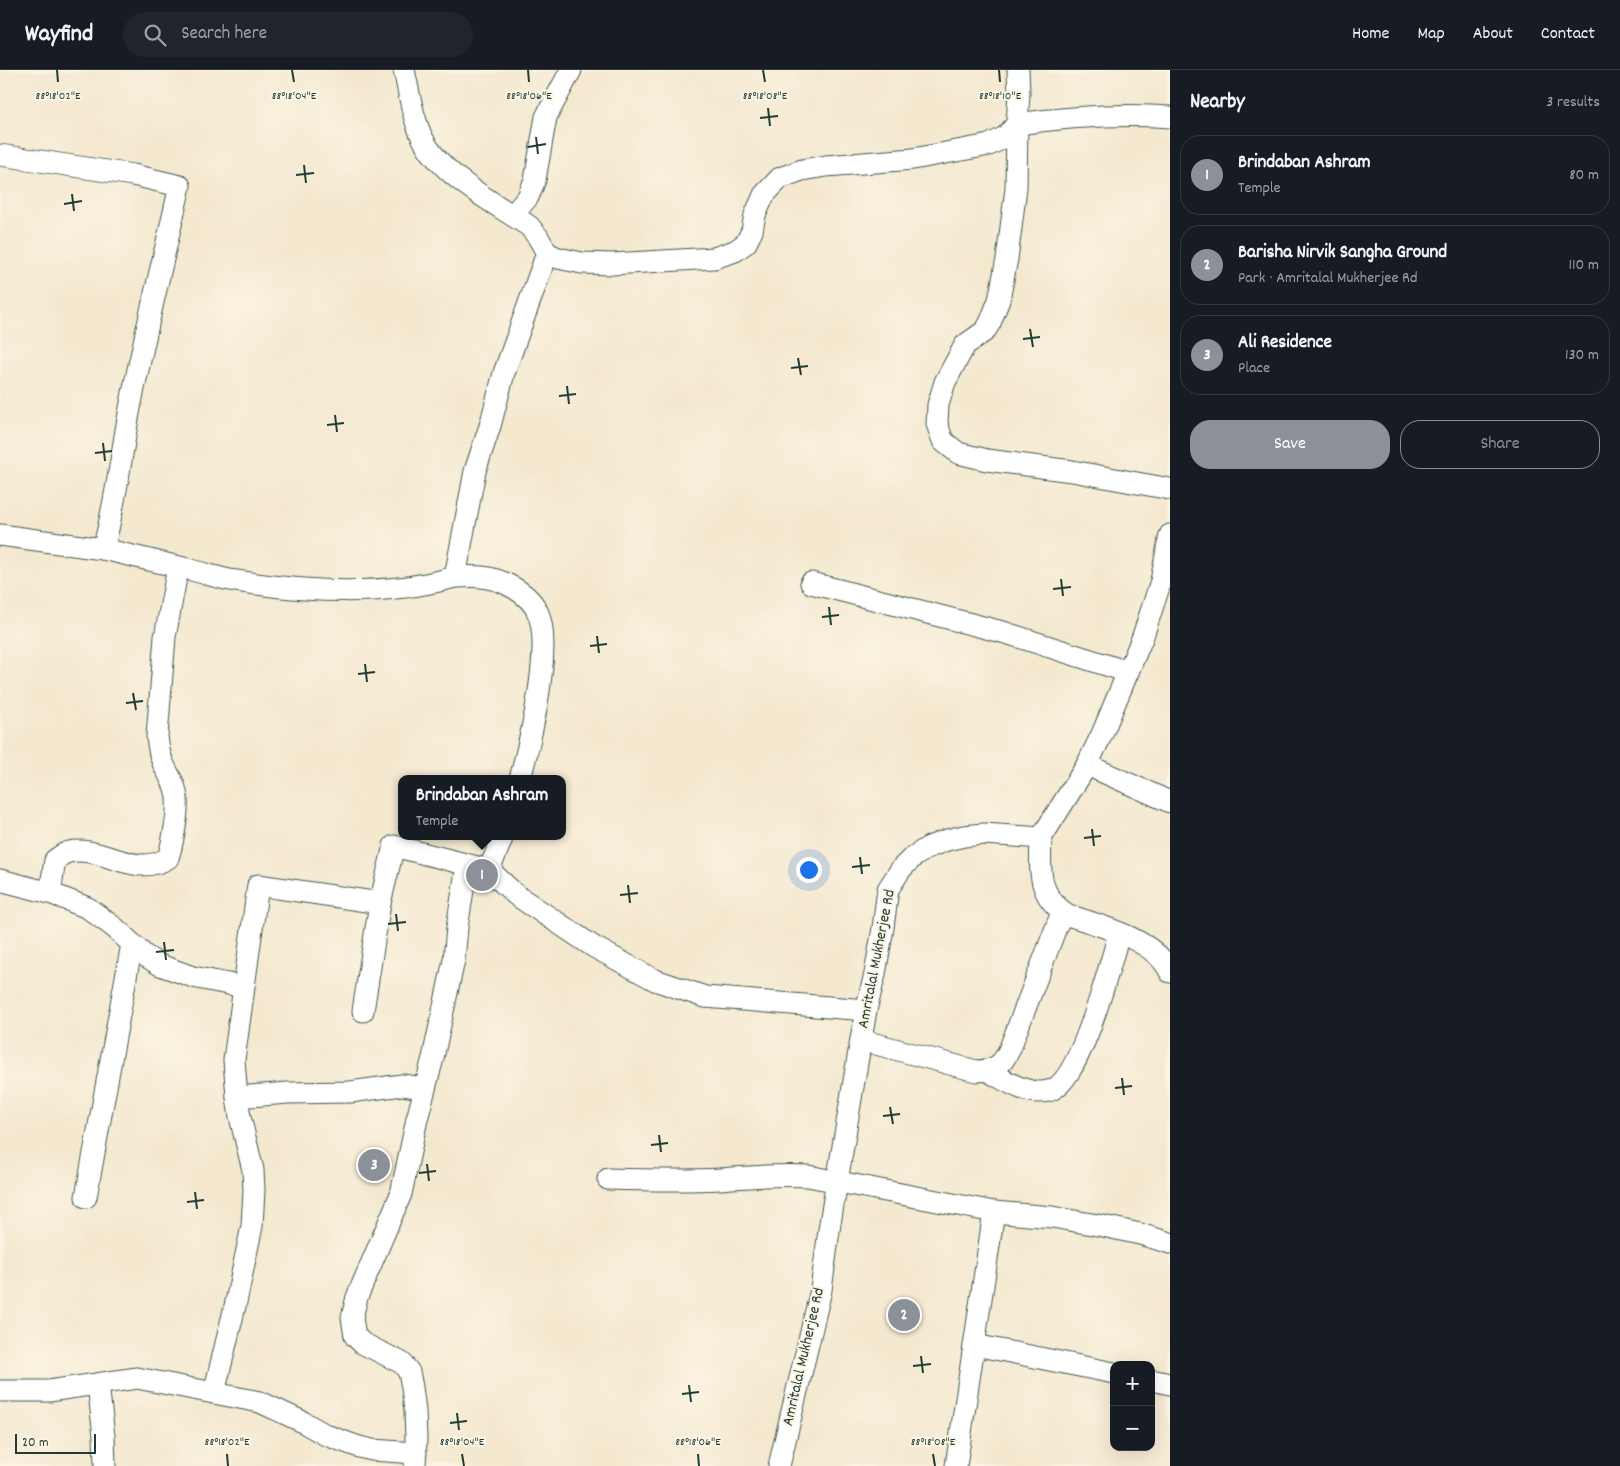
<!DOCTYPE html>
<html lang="en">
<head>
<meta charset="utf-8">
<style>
	body { margin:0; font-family:Dekko,sans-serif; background:#20242c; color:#f1f3f6 }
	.controls { position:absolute; right:15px; bottom:15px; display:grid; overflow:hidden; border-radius:10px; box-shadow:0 5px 20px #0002 }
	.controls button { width:45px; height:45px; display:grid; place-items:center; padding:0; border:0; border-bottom:1px solid #363941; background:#171b24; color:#f1f3f6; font:25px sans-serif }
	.scale { position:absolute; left:15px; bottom:12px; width:81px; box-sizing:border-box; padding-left:5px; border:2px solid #1f3d34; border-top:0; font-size:14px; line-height:18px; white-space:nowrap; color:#1f3d34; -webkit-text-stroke:4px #fcf5e5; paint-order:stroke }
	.you { position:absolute; left:808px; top:799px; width:18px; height:18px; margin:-12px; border:4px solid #fff; border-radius:50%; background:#1a73e8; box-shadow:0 0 0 8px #1a73e833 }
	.badge { display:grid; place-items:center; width:32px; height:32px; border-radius:50%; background:#8c9099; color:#fff; font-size:16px; font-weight:700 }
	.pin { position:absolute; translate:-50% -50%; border:2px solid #fff; box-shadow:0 1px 5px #0006 }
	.popup { position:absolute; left:398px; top:705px; width:168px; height:65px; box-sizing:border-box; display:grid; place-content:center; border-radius:10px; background:#171b24; filter:drop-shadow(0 1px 4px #0005); font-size:16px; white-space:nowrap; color:#9ea1a6 }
	.popup b { font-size:19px; color:#f1f3f6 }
	.popup::after { content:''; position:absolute; left:50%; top:100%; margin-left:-10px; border:10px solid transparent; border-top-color:#171b24 }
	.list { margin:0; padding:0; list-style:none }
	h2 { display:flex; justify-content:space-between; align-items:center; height:65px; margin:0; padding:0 20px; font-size:21px }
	h2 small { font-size:16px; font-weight:400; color:#9ea1a6 }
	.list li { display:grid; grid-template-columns:32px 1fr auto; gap:15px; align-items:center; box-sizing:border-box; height:80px; margin:0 10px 10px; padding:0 10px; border:1px solid #363941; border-radius:20px }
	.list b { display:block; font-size:19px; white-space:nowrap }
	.list p { margin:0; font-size:16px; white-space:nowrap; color:#9ea1a6 }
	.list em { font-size:16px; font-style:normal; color:#9ea1a6 }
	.actions { display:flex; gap:10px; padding:15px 20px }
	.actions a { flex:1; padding:11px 0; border:1px solid #8c9099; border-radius:20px; text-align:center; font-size:18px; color:#8c9099 }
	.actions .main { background:#8c9099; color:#fff }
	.icon { flex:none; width:28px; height:28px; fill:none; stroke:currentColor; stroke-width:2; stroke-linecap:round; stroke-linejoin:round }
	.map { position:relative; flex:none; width:1170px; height:1396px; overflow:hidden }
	header { display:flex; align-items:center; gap:30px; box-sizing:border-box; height:70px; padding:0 25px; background:#171b24; border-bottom:1px solid #363941 }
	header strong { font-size:24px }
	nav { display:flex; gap:28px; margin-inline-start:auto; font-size:18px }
	.search { width:350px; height:45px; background:#20242c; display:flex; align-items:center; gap:12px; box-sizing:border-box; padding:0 18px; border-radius:28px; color:#9ea1a6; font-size:19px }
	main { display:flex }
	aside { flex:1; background:#171b24 }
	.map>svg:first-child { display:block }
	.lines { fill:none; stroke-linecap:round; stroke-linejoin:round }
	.street-casing { stroke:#3f574b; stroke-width:23 }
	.street { stroke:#fff; stroke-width:21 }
	.ticks { fill:none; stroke:#1f3d34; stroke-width:2 }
	.labels { text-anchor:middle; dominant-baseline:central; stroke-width:4; stroke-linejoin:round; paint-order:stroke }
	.street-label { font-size:16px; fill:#1f3d34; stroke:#fcf5e5 }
	.ticks-label { font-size:12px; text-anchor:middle; fill:#1f3d34; stroke:#fcf5e5; stroke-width:4; stroke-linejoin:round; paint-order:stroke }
</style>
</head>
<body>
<header>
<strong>Wayfind</strong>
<div class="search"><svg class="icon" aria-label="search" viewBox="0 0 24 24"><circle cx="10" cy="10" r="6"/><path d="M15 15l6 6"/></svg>Search here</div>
<nav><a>Home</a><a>Map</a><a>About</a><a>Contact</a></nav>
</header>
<main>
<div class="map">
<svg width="1170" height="1396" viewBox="0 0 1170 1396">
	<rect width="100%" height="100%" fill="#fcf5e5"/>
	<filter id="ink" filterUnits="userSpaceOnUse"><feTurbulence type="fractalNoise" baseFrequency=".02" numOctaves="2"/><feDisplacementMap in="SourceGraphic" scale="10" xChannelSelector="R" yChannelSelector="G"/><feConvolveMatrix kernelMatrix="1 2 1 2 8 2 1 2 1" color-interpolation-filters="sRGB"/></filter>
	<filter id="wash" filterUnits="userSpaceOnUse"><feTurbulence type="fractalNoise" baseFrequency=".0096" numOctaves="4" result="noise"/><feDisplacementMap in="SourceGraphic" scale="20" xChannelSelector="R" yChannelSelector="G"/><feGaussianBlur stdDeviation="1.12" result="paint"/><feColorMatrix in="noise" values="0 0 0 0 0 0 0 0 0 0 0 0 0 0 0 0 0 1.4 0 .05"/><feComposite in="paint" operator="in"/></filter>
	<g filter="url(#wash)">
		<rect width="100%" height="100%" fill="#f4e8cf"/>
	</g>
	<g filter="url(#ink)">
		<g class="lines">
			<g class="street-casing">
				<g id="street">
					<path d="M404,0C409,22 412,46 422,67C440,105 494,133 529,156L538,167L547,183"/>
					<path d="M1170,47C1118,43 1068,47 1017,54L1016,118L1007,189L999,230L990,253L985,261L965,275L945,312L938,335L937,354L943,371L958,383L987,390L1072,401L1170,419"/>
					<path d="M0,85L133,105L180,116C163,190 145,263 130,338C121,385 116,433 103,479L0,465"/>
					<polyline points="513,145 528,127 535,110 546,47 571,0"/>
					<polyline points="547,183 558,188 582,193 612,194 714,188 735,181 746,173 752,161 755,145 764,125 780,108 802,100 826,96 913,89 989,75 1005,67 1017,54 1019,24 1018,0"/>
					<path d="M103,479C133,486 162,493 192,500C207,504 221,509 236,511C307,522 385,527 455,507L475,401L490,356L504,303L547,183"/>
					<path d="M455,507C464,507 473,506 482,507C502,509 530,523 538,543C553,578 530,671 520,709"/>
					<polyline points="811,513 1006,563 1128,602"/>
					<polyline points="1087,695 1170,732"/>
					<path d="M1041,768C1040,801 1037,826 1068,845C1100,856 1155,869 1170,902"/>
					<polyline points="489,800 516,825 594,877 655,910 705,927 866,940"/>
					<polyline points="0,810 50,823 88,838 115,858 144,885 160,895 193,907 243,917"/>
					<path d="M50,823L55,790C59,787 64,783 69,782C103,775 134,809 168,788C173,772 180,738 176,722C174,711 167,703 163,693C159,684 158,676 157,666L165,567L178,497"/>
					<polyline points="363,941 380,833 394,776 489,800 503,766"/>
					<path d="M861,970L976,1001C996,1000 1002,996 1010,978L1062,842"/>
					<path d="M988,1001C1005,1010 1027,1026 1048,1021C1080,1015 1110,894 1119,864"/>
					<polyline points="237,1027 288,1023 350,1022 402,1015 425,1018"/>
					<path d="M608,1109C645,1110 682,1111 720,1109C750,1107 778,1104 808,1106L994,1142L1052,1147L1103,1156L1140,1164L1170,1173"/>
					<polyline points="86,1127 132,874"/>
					<polyline points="975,1275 1114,1303"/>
					<polyline points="1151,1310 1170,1314"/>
					<polyline points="98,1314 104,1366 105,1396"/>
					<polyline points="0,1321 49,1321 137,1308 260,1332 303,1352 326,1365 359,1377 372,1380 416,1383"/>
					<polyline points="214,1323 236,1232 252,1156 254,1120 253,1100 240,1047 237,1027 234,990 258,815 380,833"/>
					<polyline points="415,1396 416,1369 415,1341 412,1317 409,1302 402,1293 362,1273 355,1266 352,1248 357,1227 401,1124 417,1049 433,988 454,890 457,858 467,795"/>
					<polyline points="779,1396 821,1220 830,1153 866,940 875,904 883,858 888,819 901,799 913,787 929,777 947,770 964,766 984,764 1041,768 1087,695 1102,664 1143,566 1161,511 1170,465"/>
					<polyline points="956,1396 994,1142"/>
				</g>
			</g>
			<use href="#street" class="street"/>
		</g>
	</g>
	<path class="ticks" d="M57,0L58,12M292,0L294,12M528,0L529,12M763,0L765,12M999,0L1000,12M768,38L770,56M760,48L778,46M536,67L538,84M528,77L546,74M304,95L306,113M296,105L314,103M72,124L74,141M64,134L82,131M1030,259L1033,277M1023,269L1040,267M798,288L801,305M791,298L808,296M567,316L569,334M559,326L576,324M335,345L337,362M327,355L344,353M103,373L105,391M95,383L112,381M1061,509L1063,526M1053,519L1071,517M829,537L831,555M822,547L839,545M597,566L599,583M590,576L607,574M365,594L367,612M358,604L375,602M133,623L136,640M126,633L143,631M1092,759L1094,776M1084,768L1101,766M860,787L862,804M852,797L870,795M628,815L630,833M620,825L638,823M396,844L398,861M388,854L406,852M164,872L166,890M156,882L174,880M1122,1008L1124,1025M1115,1018L1132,1016M890,1037L893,1054M883,1046L900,1044M659,1065L661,1082M651,1075L668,1073M427,1094L429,1111M419,1103L436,1101M195,1122L197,1139M187,1132L204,1130M921,1286L923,1303M913,1296L931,1294M689,1315L691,1332M682,1324L699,1322M457,1343L459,1360M450,1353L467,1351M227,1384L228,1396M462,1384L464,1396M698,1384L699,1396M933,1384L935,1396"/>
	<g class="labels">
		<g class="street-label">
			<text transform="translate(877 889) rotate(-79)">Amritalal Mukherjee Rd</text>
			<text transform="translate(804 1287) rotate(-77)">Amritalal Mukherjee Rd</text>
		</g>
	</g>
	<g class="ticks-label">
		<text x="58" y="29">88°18'02"E</text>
		<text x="294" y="29">88°18'04"E</text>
		<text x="529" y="29">88°18'06"E</text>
		<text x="765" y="29">88°18'08"E</text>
		<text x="1000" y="29">88°18'10"E</text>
		<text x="227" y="1375">88°18'02"E</text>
		<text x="462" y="1375">88°18'04"E</text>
		<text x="698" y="1375">88°18'06"E</text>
		<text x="933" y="1375">88°18'08"E</text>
	</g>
</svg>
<div class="controls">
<button>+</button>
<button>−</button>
</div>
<div class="scale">20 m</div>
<div class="you"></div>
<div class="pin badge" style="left:482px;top:805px">1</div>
<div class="popup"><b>Brindaban Ashram</b>Temple</div>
<div class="pin badge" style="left:904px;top:1245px">2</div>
<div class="pin badge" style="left:374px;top:1095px">3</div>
</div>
<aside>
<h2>Nearby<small>3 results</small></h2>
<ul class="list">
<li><span class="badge">1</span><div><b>Brindaban Ashram</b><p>Temple</p></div><em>80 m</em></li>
<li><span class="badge">2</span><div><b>Barisha Nirvik Sangha Ground</b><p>Park · Amritalal Mukherjee Rd</p></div><em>110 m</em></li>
<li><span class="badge">3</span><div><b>Ali Residence</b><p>Place</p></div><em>130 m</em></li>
</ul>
<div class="actions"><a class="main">Save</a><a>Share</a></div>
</aside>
</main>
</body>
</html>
